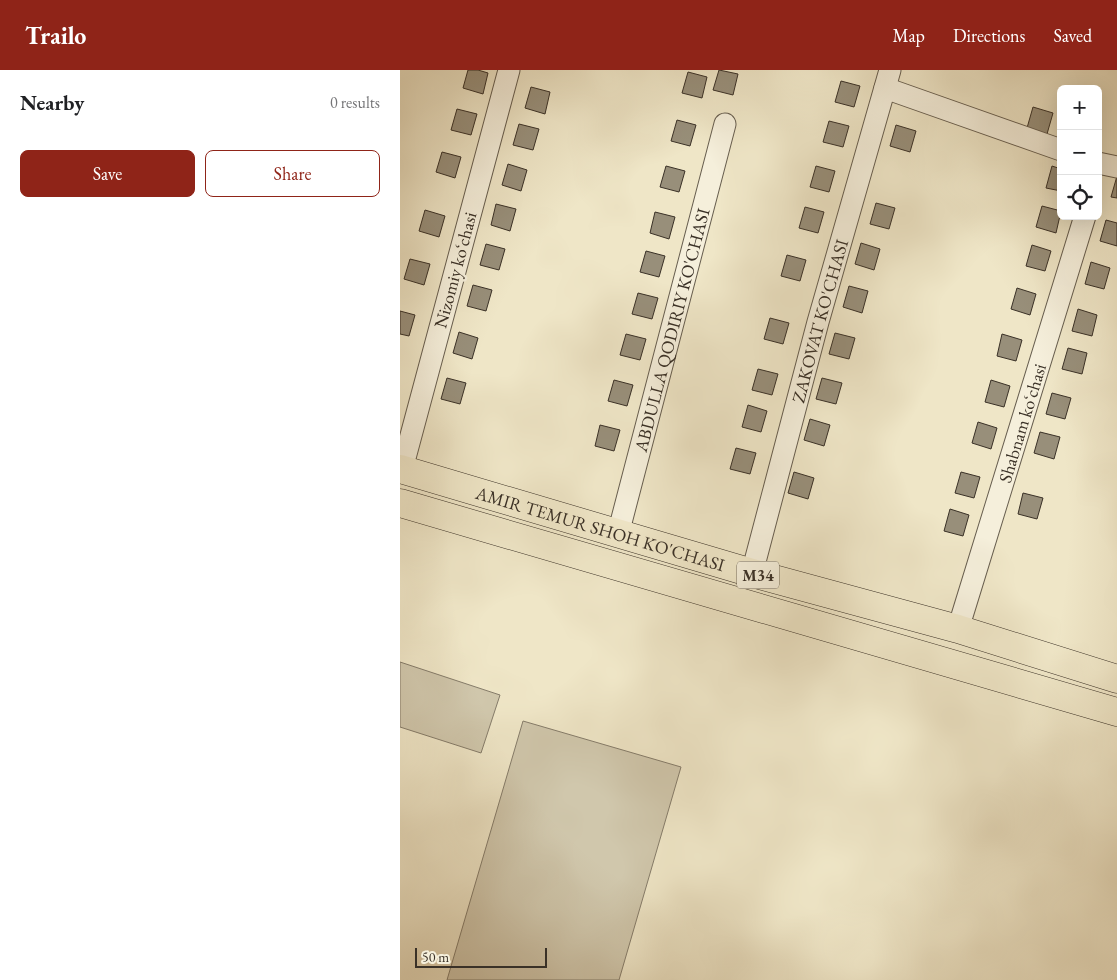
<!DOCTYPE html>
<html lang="en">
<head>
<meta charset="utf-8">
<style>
	body { margin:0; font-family:"EB Garamond",serif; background:#f6f6f6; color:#202124 }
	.controls { position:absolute; right:15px; top:15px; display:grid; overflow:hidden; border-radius:8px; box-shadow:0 5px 20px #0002 }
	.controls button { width:45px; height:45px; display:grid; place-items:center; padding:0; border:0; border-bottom:1px solid #e0e0e0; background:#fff; color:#202124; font:25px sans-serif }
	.scale { position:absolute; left:15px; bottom:12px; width:132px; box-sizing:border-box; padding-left:5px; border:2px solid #3a3127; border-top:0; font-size:14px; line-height:18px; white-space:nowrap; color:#3a3127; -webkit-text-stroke:4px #f5efdb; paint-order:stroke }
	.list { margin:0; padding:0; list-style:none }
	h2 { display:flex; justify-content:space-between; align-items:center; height:65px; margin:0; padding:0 20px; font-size:21px }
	h2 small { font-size:16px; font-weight:400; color:#757577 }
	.actions { display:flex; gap:10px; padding:15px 20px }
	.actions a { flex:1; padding:11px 0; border:1px solid #8f2418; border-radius:8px; text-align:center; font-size:18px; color:#8f2418 }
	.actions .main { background:#8f2418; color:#fff }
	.icon { flex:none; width:28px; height:28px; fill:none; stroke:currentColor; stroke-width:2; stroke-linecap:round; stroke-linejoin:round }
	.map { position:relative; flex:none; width:717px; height:910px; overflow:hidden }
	header { display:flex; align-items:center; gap:30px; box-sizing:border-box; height:70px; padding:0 25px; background:#8f2418; color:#fff }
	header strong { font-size:24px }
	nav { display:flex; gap:28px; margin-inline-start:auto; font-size:18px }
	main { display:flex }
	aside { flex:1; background:#fff }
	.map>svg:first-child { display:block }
	.green { fill:#d0c7ac; stroke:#857c6a }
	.building { fill:#988f7a; stroke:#3a3127 }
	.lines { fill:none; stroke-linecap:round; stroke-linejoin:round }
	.street-casing { stroke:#675e4f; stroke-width:23 }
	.highway-casing { stroke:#3a3127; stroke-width:29 }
	.street { stroke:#f5efdb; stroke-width:21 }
	.highway { stroke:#efe6c7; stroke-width:28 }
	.labels { text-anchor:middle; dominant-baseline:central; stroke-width:5; stroke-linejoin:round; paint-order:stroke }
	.shield { fill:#f5efdb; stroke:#726a5d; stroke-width:1 }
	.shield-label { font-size:16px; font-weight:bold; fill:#3a3127 }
	.street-label { font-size:18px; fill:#3a3127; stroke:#f5efdb }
</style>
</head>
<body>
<header>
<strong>Trailo</strong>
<nav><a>Map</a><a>Directions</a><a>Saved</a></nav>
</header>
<main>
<aside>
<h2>Nearby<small>0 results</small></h2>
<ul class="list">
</ul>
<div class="actions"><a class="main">Save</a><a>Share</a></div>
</aside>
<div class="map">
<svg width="717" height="910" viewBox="0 0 717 910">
	<rect width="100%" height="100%" fill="#efe6c7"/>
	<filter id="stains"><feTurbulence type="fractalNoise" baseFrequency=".004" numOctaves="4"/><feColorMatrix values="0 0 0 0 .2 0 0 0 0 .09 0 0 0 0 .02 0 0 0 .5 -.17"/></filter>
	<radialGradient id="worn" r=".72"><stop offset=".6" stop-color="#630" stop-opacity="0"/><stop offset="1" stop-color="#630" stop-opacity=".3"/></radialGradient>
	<g class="green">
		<polygon points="0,592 100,625 81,683 0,657"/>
		<polygon points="123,651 281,697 219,910 47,910"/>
	</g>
	<g class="building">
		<polygon points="68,0 78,0 88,3 83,24 63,18"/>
		<polygon points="319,0 338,4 333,25 313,20"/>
		<polygon points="288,2 307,7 302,28 282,23"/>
		<polygon points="441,11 460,16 454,37 435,32"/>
		<polygon points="131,17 150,22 145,44 125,38"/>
		<polygon points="633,37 653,43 647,64 627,58"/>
		<polygon points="57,39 77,44 71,65 51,60"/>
		<polygon points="277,50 296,55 290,76 271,71"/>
		<polygon points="429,51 449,56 443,77 423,72"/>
		<polygon points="119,54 139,59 133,80 113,75"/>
		<polygon points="496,55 516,61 510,82 490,76"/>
		<polygon points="42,82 61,87 55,108 36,102"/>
		<polygon points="108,94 127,100 121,121 102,115"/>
		<polygon points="266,96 285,101 279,122 260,117"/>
		<polygon points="416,96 435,101 429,122 410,117"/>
		<polygon points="652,96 661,99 661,121 646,118"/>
		<polygon points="717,106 717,128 711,127"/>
		<polygon points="476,133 495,138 489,159 470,154"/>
		<polygon points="96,134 116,139 110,161 91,155"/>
		<polygon points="642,136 661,141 656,163 636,157"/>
		<polygon points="405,137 424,142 418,163 399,158"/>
		<polygon points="25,140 45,146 39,167 19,161"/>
		<polygon points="255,142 275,147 269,169 250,163"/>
		<polygon points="706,150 717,153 717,176 700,171"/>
		<polygon points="461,173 480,179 474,200 455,194"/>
		<polygon points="86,174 105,179 99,200 80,195"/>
		<polygon points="632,175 651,181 645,201 626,196"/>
		<polygon points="246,181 265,186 259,207 240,202"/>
		<polygon points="387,185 406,190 400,211 381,206"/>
		<polygon points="10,189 30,194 24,215 4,209"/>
		<polygon points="691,192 710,198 704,219 685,214"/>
		<polygon points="73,215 92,220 86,241 67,236"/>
		<polygon points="449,216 468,221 462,243 443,237"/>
		<polygon points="617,218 636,224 630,245 611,239"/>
		<polygon points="238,223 258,228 252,249 232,244"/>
		<polygon points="678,239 697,245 692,266 672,261"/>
		<polygon points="0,241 15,245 9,266 0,264"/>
		<polygon points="370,248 389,253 383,274 364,269"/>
		<polygon points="59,262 78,268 72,289 53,283"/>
		<polygon points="435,263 455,268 449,289 429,284"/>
		<polygon points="226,264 246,269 240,290 220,285"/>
		<polygon points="602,264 622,270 616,291 597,286"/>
		<polygon points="668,278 687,283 682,304 662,299"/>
		<polygon points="358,299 378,304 372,325 352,320"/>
		<polygon points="47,308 66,313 60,334 41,329"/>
		<polygon points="422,308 442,313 436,334 416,329"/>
		<polygon points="214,310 233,315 227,336 208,331"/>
		<polygon points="591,310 610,316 604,337 585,332"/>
		<polygon points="652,323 671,328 665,349 646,344"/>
		<polygon points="348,335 367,341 361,362 342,357"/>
		<polygon points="410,349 430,355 424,376 404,370"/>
		<polygon points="578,352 597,358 591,379 572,373"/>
		<polygon points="200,355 220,360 214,381 195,376"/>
		<polygon points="640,362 660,367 654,389 634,383"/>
		<polygon points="336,378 356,383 350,404 330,399"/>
		<polygon points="394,402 414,408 408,429 388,423"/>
		<polygon points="561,402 580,407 574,428 555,423"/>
		<polygon points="623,423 643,428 637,449 618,444"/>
		<polygon points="550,439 569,445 563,466 544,461"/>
	</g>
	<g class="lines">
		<g class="street-casing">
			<g id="street">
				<polyline points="485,18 661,80"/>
				<polyline points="698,93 717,97"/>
				<polyline points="2,399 109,0"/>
				<path id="s1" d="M218,464L325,54"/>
				<path id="s2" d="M352,503L418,252L490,0"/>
				<polyline points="558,559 685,146"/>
			</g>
		</g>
		<g class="highway-casing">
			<g id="highway">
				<path id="s3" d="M0,399L352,503L558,559L717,609"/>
				<polyline points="0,433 717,642"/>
			</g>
		</g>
		<use href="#street" class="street"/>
		<use href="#highway" class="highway"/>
	</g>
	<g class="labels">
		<rect class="shield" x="337" y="491.5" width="42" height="27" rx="4"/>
		<g class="shield-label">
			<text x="358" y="505">M34</text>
		</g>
		<g class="street-label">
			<text transform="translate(55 200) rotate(-75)">Nizomiy koʻchasi</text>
			<text stroke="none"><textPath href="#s2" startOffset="261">ZAKOVAT KO'CHASI</textPath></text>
			<text stroke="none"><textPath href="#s1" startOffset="211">ABDULLA QODIRIY KO'CHASI</textPath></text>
			<text transform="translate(622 353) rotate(-73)">Shabnam koʻchasi</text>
			<text stroke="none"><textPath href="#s3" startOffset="209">AMIR TEMUR SHOH KO'CHASI</textPath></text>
		</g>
	</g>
	<rect width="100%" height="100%" filter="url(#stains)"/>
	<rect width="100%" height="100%" fill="url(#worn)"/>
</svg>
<div class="controls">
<button>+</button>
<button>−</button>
<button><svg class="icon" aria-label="locate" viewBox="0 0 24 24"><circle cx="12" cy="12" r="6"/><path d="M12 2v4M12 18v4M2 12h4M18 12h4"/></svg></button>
</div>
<div class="scale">50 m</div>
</div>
</main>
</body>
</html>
